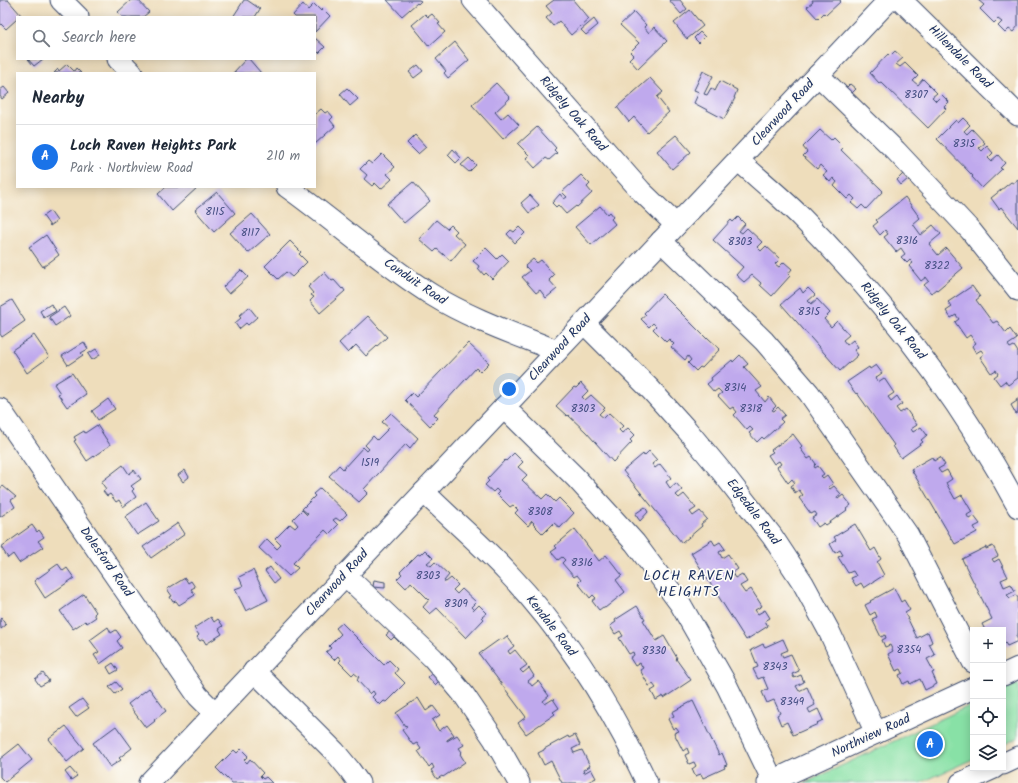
<!DOCTYPE html>
<html lang="en">
<head>
<meta charset="utf-8">
<style>
	body { margin:0; font-family:Kalam,sans-serif; background:#f2f2f3; color:#1f2937 }
	.controls { position:absolute; right:12px; bottom:12px; display:grid; overflow:hidden; border-radius:0px; box-shadow:0 2px 10px #0003 }
	.controls button { width:36px; height:36px; display:grid; place-items:center; padding:0; border:0; border-bottom:1px solid #e0e1e3; background:#fff; color:#1f2937; font:20px sans-serif }
	.you { position:absolute; left:509px; top:389px; width:14px; height:14px; margin:-10px; border:3px solid #fff; border-radius:50%; background:#1a73e8; box-shadow:0 0 0 6px #1a73e833 }
	.badge { display:grid; place-items:center; width:26px; height:26px; border-radius:50%; background:#1a73e8; color:#fff; font-size:13px; font-weight:700 }
	.pin { position:absolute; translate:-50% -50%; border:2px solid #fff; box-shadow:0 1px 4px #0006 }
	.list { margin:0; padding:0; list-style:none }
	h2 { display:flex; justify-content:space-between; align-items:center; height:52px; margin:0; padding:0 16px; font-size:17px }
	h2 small { font-size:13px; font-weight:400; color:#747a83 }
	.list li { display:grid; grid-template-columns:26px 1fr auto; gap:12px; align-items:center; box-sizing:border-box; height:64px; padding:0 16px; border-top:1px solid #e0e1e3 }
	.list b { display:block; font-size:15px; white-space:nowrap }
	.list p { margin:0; font-size:13px; white-space:nowrap; color:#747a83 }
	.list em { font-size:13px; font-style:normal; color:#747a83 }
	.icon { flex:none; width:22px; height:22px; fill:none; stroke:currentColor; stroke-width:2; stroke-linecap:round; stroke-linejoin:round }
	.map { position:relative; flex:none; width:1018px; height:783px; overflow:hidden }
	.search { position:absolute; background:#fff; box-shadow:0 2px 10px #0003; left:16px; top:16px; width:300px; height:44px; display:flex; align-items:center; gap:10px; box-sizing:border-box; padding:0 14px; border-radius:0px; color:#747a83; font-size:15px }
	.panel { position:absolute; background:#fff; box-shadow:0 2px 10px #0003; left:16px; top:72px; width:300px; height:116px; border-radius:0px }
	.map>svg:first-child { display:block }
	.green { fill:#88e1a6; stroke:#528882 }
	.building { fill:#bfa9ed }
	.lines { fill:none; stroke-linecap:round; stroke-linejoin:round }
	.minor-casing { stroke:#3b496c; stroke-width:23 }
	.minor { stroke:#fff; stroke-width:21 }
	.labels { text-anchor:middle; dominant-baseline:central; stroke-width:3.5; stroke-linejoin:round; paint-order:stroke }
	.number-label { font-size:11px; fill:#444e82 }
	.street-label { font-size:13px; fill:#1b2f5e; stroke:#fdfcf7 }
	.neighbourhood-label { font-size:14px; letter-spacing:1px; fill:#1b2f5e; stroke:#fdfcf7 }
</style>
</head>
<body>
<div class="map">
<svg width="1018" height="783" viewBox="0 0 1018 783">
	<rect width="100%" height="100%" fill="#fdfcf7"/>
	<filter id="ink" filterUnits="userSpaceOnUse"><feTurbulence type="fractalNoise" baseFrequency=".025" numOctaves="2"/><feDisplacementMap in="SourceGraphic" scale="8" xChannelSelector="R" yChannelSelector="G"/><feConvolveMatrix kernelMatrix="1 2 1 2 8 2 1 2 1" color-interpolation-filters="sRGB"/></filter>
	<filter id="wash" filterUnits="userSpaceOnUse"><feTurbulence type="fractalNoise" baseFrequency=".012" numOctaves="4" result="noise"/><feDisplacementMap in="SourceGraphic" scale="16" xChannelSelector="R" yChannelSelector="G"/><feGaussianBlur stdDeviation="0.9" result="paint"/><feColorMatrix in="noise" values="0 0 0 0 0 0 0 0 0 0 0 0 0 0 0 0 0 1.4 0 .05"/><feComposite in="paint" operator="in"/></filter>
	<g filter="url(#wash)">
		<rect width="100%" height="100%" fill="#edb"/>
		<g class="green">
			<polygon points="1018,684 1018,738 1003,745 1003,690"/>
			<polygon points="973,704 973,759 920,783 805,783"/>
		</g>
		<g id="blocks">
			<g class="building">
				<polygon points="0,0 8,0 21,15 17,17 17,19 6,29 0,23"/>
				<polygon points="131,0 138,0 149,12 143,17 122,17 118,12"/>
				<polygon points="244,0 247,0 260,9 255,17 233,17"/>
				<polygon points="387,0 419,0 421,1 418,4 417,3 402,16"/>
				<polygon points="554,0 573,0 589,19 571,35 559,21 553,26 546,18 552,13 546,6"/>
				<polygon points="669,0 680,0 687,9 681,14"/>
				<polygon points="812,0 840,0 841,1 826,15 824,13 818,19 807,7 813,2"/>
				<polygon points="978,0 1018,0 1018,26 1013,32 1009,29 1005,33 998,26 1002,22 998,19 994,23 980,9 984,5"/>
				<polygon points="303,4 308,10 314,4 321,11 323,9 330,16 315,32 315,17 295,17 293,15"/>
				<polygon points="690,10 703,26 687,39 674,23"/>
				<polygon points="634,12 646,25 644,27 649,33 654,27 667,41 638,69 629,59 633,55 630,52 639,43 620,25"/>
				<polygon points="425,14 428,17 432,14 440,23 438,24 445,32 429,46 412,25"/>
				<polygon points="594,19 598,25 586,35 581,30"/>
				<polygon points="700,32 705,37 699,43 694,38"/>
				<polygon points="315,38 325,47 319,53 315,49"/>
				<polygon points="455,42 469,60 448,78 444,73 446,71 436,59"/>
				<polygon points="895,51 903,58 896,64 900,67 905,63 918,76 913,81 918,85 923,79 937,93 932,97 936,101 942,95 949,102 944,107 946,109 928,128 881,82 879,83 870,73 888,54 890,56"/>
				<polygon points="28,59 43,59 34,66"/>
				<polygon points="246,59 249,59 261,73 233,73"/>
				<polygon points="67,64 74,71 76,68 81,73 54,73 58,69 59,71"/>
				<polygon points="418,65 423,71 414,78 409,72"/>
				<polygon points="703,71 713,76 704,94 707,95 711,88 715,91 720,81 737,90 734,98 735,98 724,119 694,103 699,92 694,90"/>
				<polygon points="650,78 663,92 657,97 669,112 647,132 634,117 629,122 617,107"/>
				<polygon points="496,83 510,98 495,112 501,119 508,113 519,125 503,139 472,105"/>
				<polygon points="850,84 856,89 850,95 844,90"/>
				<polygon points="4,87 9,93 2,99 0,96 0,90"/>
				<polygon points="347,88 358,99 350,106 340,94"/>
				<polygon points="321,109 325,113 328,111 333,117 330,120 335,126 315,144 315,114"/>
				<polygon points="963,118 970,125 964,131 967,134 972,129 985,143 979,148 982,151 987,146 993,153 988,158 991,161 998,155 1005,163 1000,168 1002,169 982,188 972,177 973,176 937,139 956,120 958,123"/>
				<polygon points="537,127 556,148 554,150 557,153 549,160 546,158 535,168 526,158 529,155 518,144"/>
				<polygon points="820,130 831,140 834,137 844,147 841,150 883,191 866,209 862,205 858,209 851,203 855,199 851,195 847,199 834,186 837,182 833,178 830,182 823,175 827,172 820,165 817,169 803,156 807,152 803,147"/>
				<polygon points="415,135 426,147 418,154 407,143"/>
				<polygon points="676,135 691,152 672,169 657,151"/>
				<polygon points="453,149 461,158 456,163 448,155"/>
				<polygon points="382,154 395,167 387,174 392,179 381,189 375,183 372,186 364,179 367,175 360,169 368,161 372,164"/>
				<polygon points="469,158 476,165 469,172 461,165"/>
				<polygon points="903,174 908,179 901,185 897,180"/>
				<polygon points="581,175 590,184 587,187 592,193 577,207 576,206 566,214 558,205 556,207 552,203 560,194 564,199 567,197 562,192"/>
				<polygon points="1018,179 1018,228 1001,207 999,209 991,198 1011,182 1013,183"/>
				<polygon points="413,182 430,201 404,223 387,204"/>
				<polygon points="166,187 198,187 172,211 158,194"/>
				<polygon points="217,192 235,213 214,232 195,210"/>
				<polygon points="530,195 539,205 529,213 521,203"/>
				<polygon points="905,197 920,218 913,224 921,235 933,225 941,234 929,244 938,255 946,248 963,268 937,290 936,289 931,293 924,285 929,281 926,277 921,281 909,266 913,263 910,260 907,263 901,257 905,254 901,248 896,252 884,237 888,234 885,230 880,235 873,226 878,222 876,220"/>
				<polygon points="600,206 607,214 609,212 613,217 611,219 615,224 591,245 575,227"/>
				<polygon points="50,211 57,221 50,226 43,216"/>
				<polygon points="252,214 270,234 248,253 230,233"/>
				<polygon points="738,217 745,224 739,231 742,233 747,228 762,242 757,247 761,251 766,246 780,259 775,264 779,267 784,262 792,269 788,274 790,276 772,296 760,285 761,283 752,275 744,282 736,275 743,267 713,240 731,220 733,222"/>
				<polygon points="436,220 447,229 451,225 457,231 454,234 465,244 451,261 437,249 434,252 419,239"/>
				<polygon points="519,227 525,233 515,243 507,234 511,230 514,232"/>
				<polygon points="46,235 59,255 43,267 29,247"/>
				<polygon points="290,241 301,252 299,254 307,262 292,277 286,272 278,279 265,266"/>
				<polygon points="486,248 497,259 502,254 509,261 492,279 486,273 484,275 478,268 479,266 473,261"/>
				<polygon points="533,259 537,263 541,260 554,275 549,280 557,289 546,298 540,290 536,293 522,277 530,271 525,266"/>
				<polygon points="241,270 248,277 229,294 223,287"/>
				<polygon points="324,272 332,281 334,280 342,289 343,288 345,291 320,313 310,301 314,297 311,295 313,293 308,287"/>
				<polygon points="972,286 980,297 976,300 993,323 997,321 1006,333 1010,329 1017,339 1008,345 1010,348 1014,346 1018,352 1018,378 1008,385 1005,381 1000,385 994,377 998,374 996,370 991,373 980,357 984,354 981,350 976,353 972,346 976,343 970,335 966,338 955,322 959,319 956,315 951,318 946,311 952,307 948,302"/>
				<polygon points="800,288 803,293 808,288 815,295 808,301 811,304 817,299 830,313 824,319 831,327 837,321 849,335 843,340 847,345 853,340 858,347 854,350 858,355 840,371 781,304"/>
				<polygon points="662,294 707,339 708,338 720,349 702,368 700,367 696,371 688,363 691,360 688,356 685,360 671,347 674,344 669,339 666,342 653,329 656,326 653,323 649,327 641,319 646,315 644,313"/>
				<polygon points="12,300 25,321 2,337 0,334 0,307"/>
				<polygon points="51,304 56,311 44,318 40,311"/>
				<polygon points="64,307 70,316 55,326 49,317"/>
				<polygon points="249,307 257,317 248,325 246,323 239,329 235,323 241,318 239,316"/>
				<polygon points="368,316 387,337 366,356 356,345 348,353 339,343"/>
				<polygon points="34,335 49,357 27,373 12,350"/>
				<polygon points="84,342 88,349 81,353 83,355 68,365 62,356"/>
				<polygon points="468,343 489,363 480,372 476,368 434,414 438,418 430,426 405,400 412,393 416,397"/>
				<polygon points="96,349 100,355 92,360 88,354"/>
				<polygon points="740,355 748,364 744,367 762,387 756,391 765,402 769,397 776,406 772,410 774,411 778,407 785,415 780,419 783,422 764,439 762,437 757,442 749,433 753,430 750,427 747,430 734,415 737,412 733,407 730,409 718,396 722,393 718,389 714,392 707,384 712,380 711,378 732,360 733,362"/>
				<polygon points="876,365 882,373 875,378 878,382 884,378 894,393 888,397 891,401 897,396 902,404 896,408 900,413 906,409 917,425 911,429 913,432 921,427 927,435 921,440 923,442 901,458 893,446 894,445 857,393 856,394 847,382 869,367 870,369"/>
				<polygon points="72,373 86,394 67,407 58,394 60,393 54,384"/>
				<polygon points="581,383 588,391 582,397 585,400 591,395 605,408 599,414 604,418 609,413 623,426 619,430 622,433 628,428 635,435 630,440 632,442 613,462 586,432 568,415 567,416 556,406 574,387 576,388"/>
				<polygon points="1018,398 1018,413 1016,414 1011,405 1017,401 1016,399"/>
				<polygon points="108,399 115,409 98,420 92,411"/>
				<polygon points="391,413 418,438 410,448 406,444 364,489 368,493 359,502 329,476 339,465 343,469 363,447 367,451 369,449 365,445 373,436 377,440 389,428 382,422"/>
				<polygon points="97,425 110,445 87,461 74,441 76,440 74,437 84,431 85,433"/>
				<polygon points="793,434 802,446 800,448 808,459 811,457 816,464 814,466 815,468 818,466 824,474 821,476 823,478 827,475 833,484 828,487 830,489 834,486 841,494 837,497 838,499 843,495 851,505 846,509 847,510 826,525 824,523 818,527 812,518 817,515 815,512 811,514 799,498 803,495 799,490 795,493 791,486 795,483 792,479 788,483 777,467 781,464 779,461 774,464 768,455 773,452 771,450"/>
				<polygon points="649,451 657,460 652,464 655,468 660,464 671,478 666,482 670,488 676,483 682,490 676,495 679,498 684,494 696,508 690,512 693,516 700,511 707,519 701,524 702,526 682,543 623,471 643,454 644,456"/>
				<polygon points="514,453 523,462 518,467 527,475 522,480 542,499 547,494 555,502 559,498 574,513 560,528 554,523 543,534 533,524 534,523 532,521 528,526 515,513 518,510 513,505 510,507 497,494 499,492 496,489 493,492 485,485 489,481 487,479 505,460 506,461"/>
				<polygon points="932,457 934,461 940,457 945,465 938,469 941,473 947,470 952,479 946,483 955,499 962,495 972,512 967,515 969,519 974,516 980,524 974,527 977,532 955,544 911,469"/>
				<polygon points="123,465 129,474 134,470 141,479 131,486 134,489 132,491 136,497 123,507 119,500 116,502 110,494 107,496 103,491 106,489 101,482"/>
				<polygon points="185,470 189,477 183,482 178,475"/>
				<polygon points="3,486 16,497 11,500 15,507 0,517 0,488"/>
				<polygon points="320,488 347,514 340,521 336,518 333,520 338,525 329,534 325,530 293,563 298,568 289,576 259,548 267,539 277,549 281,545 275,539 290,524 295,528 298,525 293,519 302,510 307,515 308,514 302,509 315,496 313,494"/>
				<polygon points="146,502 159,521 137,535 125,517"/>
				<polygon points="645,507 648,512 640,521 635,514"/>
				<polygon points="178,523 185,534 151,558 143,547"/>
				<polygon points="855,524 871,551 875,548 881,559 877,562 884,575 864,588 861,583 856,586 851,578 856,576 853,571 848,573 838,557 843,555 840,550 835,553 830,544 836,540 834,537"/>
				<polygon points="32,525 37,532 39,530 44,537 38,541 43,547 19,563 13,554 8,558 1,547"/>
				<polygon points="575,529 599,561 606,555 622,575 616,580 625,592 605,608 603,607 599,610 592,601 596,598 593,595 590,598 578,583 581,580 577,575 574,577 562,563 565,560 562,557 558,560 551,552 557,548 555,546"/>
				<polygon points="712,540 715,545 720,542 725,549 719,552 722,558 728,554 738,569 732,573 735,578 742,574 747,582 740,586 745,593 751,589 762,606 755,610 758,614 765,610 770,618 765,621 768,626 746,640 691,553"/>
				<polygon points="993,546 998,556 992,559 994,562 999,559 1008,577 1001,580 1004,587 1011,584 1015,591 1007,595 1010,598 1016,595 1018,598 1018,634 1016,635 1018,641 1007,646 1004,641 1003,641 1003,630 985,630 982,624 992,619 962,559 986,547 986,549"/>
				<polygon points="425,550 433,558 427,563 431,566 435,562 449,575 444,581 446,582 451,578 458,585 453,590 457,594 462,589 476,602 471,607 474,610 479,605 487,613 482,617 484,619 466,638 437,608 430,614 423,607 429,600 411,582 406,588 397,579 402,574 400,572 418,554 420,555"/>
				<polygon points="58,564 63,571 67,568 74,578 45,598 34,581"/>
				<polygon points="270,567 279,579 274,583 265,571"/>
				<polygon points="253,570 268,600 246,611 235,589 243,586 239,577"/>
				<polygon points="185,578 188,583 191,581 195,587 191,589 195,595 179,605 176,601 173,602 170,597 172,596 167,589"/>
				<polygon points="374,580 385,582 385,588 373,587"/>
				<polygon points="894,588 901,602 904,600 910,610 905,613 917,638 928,632 932,642 929,644 935,655 927,659 934,672 932,673 937,684 925,690 920,679 910,684 909,681 903,684 899,675 903,673 901,669 896,671 888,654 893,651 890,645 885,647 882,640 886,638 885,635 881,637 872,619 877,617 875,612 870,615 865,605 871,602 870,601"/>
				<polygon points="84,594 96,612 94,614 96,617 87,623 85,621 73,629 60,611"/>
				<polygon points="637,606 645,619 643,620 656,641 664,636 677,658 676,659 691,680 664,698 663,696 656,700 651,691 656,688 653,684 649,686 640,670 643,668 640,663 635,666 630,658 634,655 633,652 629,654 619,638 623,636 620,631 615,634 610,626 616,622 615,620"/>
				<polygon points="211,617 214,622 218,619 223,626 219,629 222,634 206,644 203,639 200,641 197,637 199,635 194,628"/>
				<polygon points="1,618 6,625 1,629 0,619"/>
				<polygon points="342,623 384,665 389,660 398,669 395,673 405,683 386,702 384,701 380,705 372,697 375,694 373,691 370,694 357,680 359,677 354,673 352,675 339,662 341,660 338,656 334,660 326,652 331,648 329,646 341,634 336,628"/>
				<polygon points="108,627 111,633 116,630 121,637 117,641 122,648 100,664 94,655 99,652 90,640"/>
				<polygon points="394,628 404,639 400,643 394,637 391,640 386,635"/>
				<polygon points="507,636 514,646 508,651 510,654 515,650 527,665 520,670 523,673 529,668 534,676 528,681 532,686 538,681 549,696 543,701 545,704 553,699 559,708 553,712 555,714 526,734 518,723 526,717 479,654 500,639 502,640"/>
				<polygon points="783,639 788,650 781,653 783,657 791,654 799,671 792,674 794,678 801,675 804,682 796,686 799,691 807,687 815,705 808,709 810,713 818,709 823,720 817,723 818,724 793,735 787,722 781,725 777,715 780,713 774,700 767,703 762,692 768,689 763,677 758,679 753,669 758,667 751,650 763,644 765,647"/>
				<polygon points="113,663 118,670 111,674 107,667"/>
				<polygon points="435,671 441,679 435,685 428,677"/>
				<polygon points="43,673 49,681 40,686 35,679"/>
				<polygon points="116,682 122,689 115,694 109,687"/>
				<polygon points="149,688 166,711 154,720 155,721 146,728 128,704"/>
				<polygon points="418,698 426,711 433,706 440,715 432,720 439,731 447,725 454,735 447,740 447,741 457,735 464,745 459,748 462,752 460,754 465,762 443,777 442,776 437,779 431,770 434,768 432,764 429,767 418,751 421,749 417,743 413,745 402,730 407,727 406,725 405,726 396,713"/>
				<polygon points="82,699 89,708 76,717 69,708"/>
				<polygon points="693,701 719,755 722,753 727,765 724,766 725,768 703,778 701,774 695,776 692,769 696,766 694,762 689,764 685,755 689,753 687,748 683,751 674,733 679,731 676,727 673,729 668,719 674,716 672,712"/>
				<polygon points="66,726 84,748 67,762 49,739"/>
				<polygon points="116,726 132,748 119,758 121,760 110,767 93,743"/>
				<polygon points="575,735 580,745 572,749 574,753 582,750 590,766 583,770 584,773 591,769 596,778 588,782 589,783 562,783 551,761 544,765 538,753 544,750 544,749 568,736 569,738"/>
				<polygon points="19,744 32,760 5,782 0,777 0,759"/>
				<polygon points="241,749 248,756 244,760 247,763 250,759 263,773 260,776 263,779 266,777 272,783 232,783 228,778 227,779 216,768 234,750 237,753"/>
				<polygon points="70,768 77,776 71,780 65,772"/>
			</g>
		</g>
	</g>
	<g filter="url(#ink)">
		<use href="#blocks" fill-opacity="0" stroke="#3b496c" stroke-width="1"/>
		<g class="lines">
			<g class="minor-casing">
				<g id="minor">
					<polyline points="61,0 78,17"/>
					<polyline points="473,0 641,191 676,225"/>
					<polyline points="901,0 1018,115"/>
					<polyline points="118,59 132,73"/>
					<polyline points="818,75 896,151 971,231 1018,290"/>
					<path d="M738,160C759,179 781,197 801,217C886,303 961,400 1018,507"/>
					<path d="M287,187C336,222 381,263 432,295C471,319 515,334 557,351"/>
					<polyline points="661,241 764,341 809,393 908,535 973,662"/>
					<polyline points="584,323 651,390 687,430 722,472 772,536 803,583 829,631 876,733"/>
					<polyline points="504,407 576,478 607,512 635,543 681,605 727,686 773,781"/>
					<polyline points="0,409 198,696 215,713"/>
					<path d="M424,492C451,519 481,544 507,572C566,634 611,706 647,783"/>
					<polyline points="345,575 433,658 464,695 494,739 519,783"/>
					<polyline points="254,671 335,752 349,769 359,783"/>
					<polyline points="1003,675 1018,668"/>
					<polyline points="1003,764 1018,757"/>
					<polyline points="149,783 889,0"/>
					<polyline points="768,783 973,688"/>
					<polyline points="961,783 994,768"/>
				</g>
			</g>
			<use href="#minor" class="minor"/>
		</g>
	</g>
	<g class="labels">
		<g class="number-label">
			<text x="916" y="95">8307</text>
			<text x="964" y="144">8315</text>
			<text x="215" y="212">8115</text>
			<text x="250" y="233">8117</text>
			<text x="907" y="241">8316</text>
			<text x="740" y="242">8303</text>
			<text x="937" y="266">8322</text>
			<text x="809" y="312">8315</text>
			<text x="735" y="388">8314</text>
			<text x="583" y="409">8303</text>
			<text x="751" y="409">8318</text>
			<text x="370" y="463">1519</text>
			<text x="540" y="512">8308</text>
			<text x="582" y="563">8316</text>
			<text x="428" y="576">8303</text>
			<text x="456" y="604">8309</text>
			<text x="909" y="650">8354</text>
			<text x="654" y="651">8330</text>
			<text x="775" y="667">8343</text>
			<text x="792" y="702">8349</text>
		</g>
		<g class="street-label">
			<text transform="translate(960 57) rotate(45)">Hillendale Road</text>
			<text transform="translate(783 113) rotate(-47)">Clearwood Road</text>
			<text transform="translate(573 114) rotate(49)">Ridgely Oak Road</text>
			<text transform="translate(415 282) rotate(34)">Conduit Road</text>
			<text transform="translate(893 321) rotate(51)">Ridgely Oak Road</text>
			<text transform="translate(560 348) rotate(-47)">Clearwood Road</text>
			<text transform="translate(753 512) rotate(53)">Edgedale Road</text>
			<text transform="translate(106 562) rotate(55)">Dalesford Road</text>
			<text transform="translate(337 583) rotate(-47)">Clearwood Road</text>
			<text transform="translate(551 626) rotate(52)">Kendale Road</text>
			<text transform="translate(871 736) rotate(-25)">Northview Road</text>
		</g>
		<g class="neighbourhood-label">
			<text x="689" y="576">LOCH RAVEN<tspan x="689" dy="16">HEIGHTS</tspan></text>
		</g>
	</g>
</svg>
<div class="controls">
<button>+</button>
<button>−</button>
<button><svg class="icon" aria-label="locate" viewBox="0 0 24 24"><circle cx="12" cy="12" r="6"/><path d="M12 2v4M12 18v4M2 12h4M18 12h4"/></svg></button>
<button><svg class="icon" aria-label="layers" viewBox="0 0 24 24"><path d="M12 4l9 5-9 5-9-5zM3 14l9 5 9-5"/></svg></button>
</div>
<div class="you"></div>
<div class="pin badge" style="left:930px;top:744px">A</div>
<div class="search"><svg class="icon" aria-label="search" viewBox="0 0 24 24"><circle cx="10" cy="10" r="6"/><path d="M15 15l6 6"/></svg>Search here</div>
<section class="panel">
<h2>Nearby<small></small></h2>
<ul class="list">
<li><span class="badge">A</span><div><b>Loch Raven Heights Park</b><p>Park · Northview Road</p></div><em>210 m</em></li>
</ul>
</section>
</div>
</body>
</html>
